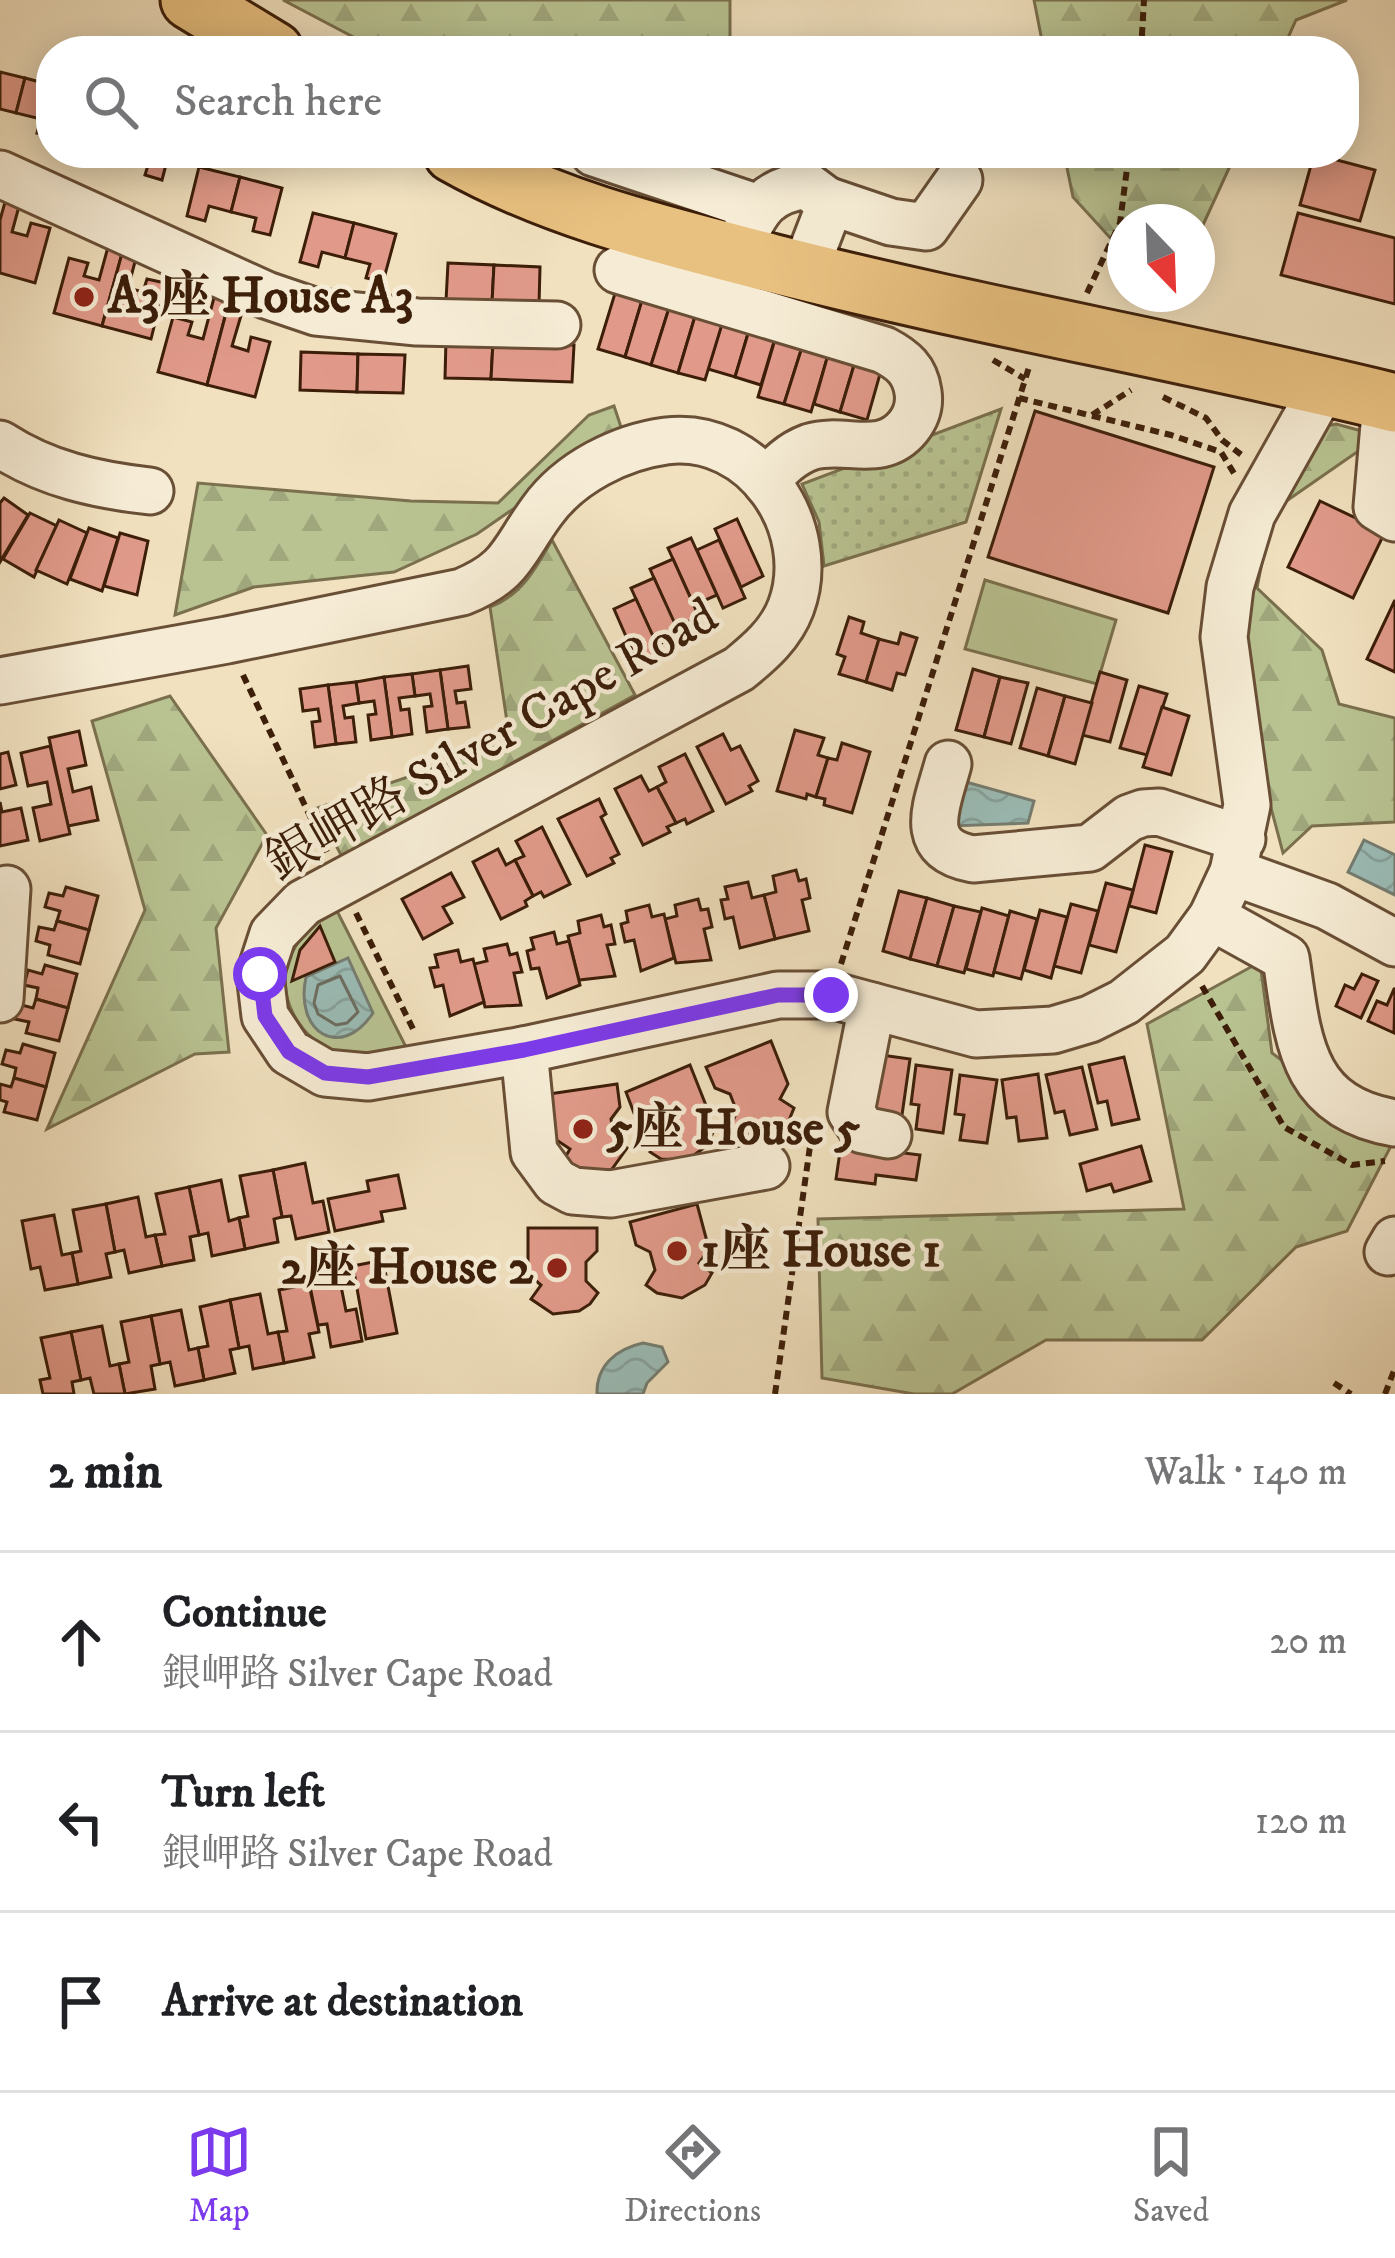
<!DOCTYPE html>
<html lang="en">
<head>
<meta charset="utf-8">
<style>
	body { margin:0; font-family:"IM FELL DW Pica","Noto Serif TC",serif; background:#f2f2f2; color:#202124 }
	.compass { position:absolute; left:1107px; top:204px; width:108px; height:108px; border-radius:50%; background:#fff; box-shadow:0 6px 30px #0003; rotate:157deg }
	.stop { position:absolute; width:36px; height:36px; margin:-27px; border:9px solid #7c3aed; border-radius:50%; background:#fff }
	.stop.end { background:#7c3aed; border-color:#fff; box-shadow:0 3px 12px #0008 }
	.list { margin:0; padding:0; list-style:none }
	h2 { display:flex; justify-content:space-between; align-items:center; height:156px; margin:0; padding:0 48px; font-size:51px }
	h2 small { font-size:39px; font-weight:400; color:#757577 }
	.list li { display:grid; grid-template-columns:78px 1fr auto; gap:36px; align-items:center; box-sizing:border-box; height:180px; padding:0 48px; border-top:3px solid #e0e0e0 }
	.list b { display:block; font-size:45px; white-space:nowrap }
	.list p { margin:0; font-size:39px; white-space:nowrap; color:#757577 }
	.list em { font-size:39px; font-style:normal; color:#757577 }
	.icon { flex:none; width:66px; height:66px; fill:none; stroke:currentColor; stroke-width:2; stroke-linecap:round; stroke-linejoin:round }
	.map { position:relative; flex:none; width:1395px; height:1394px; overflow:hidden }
	.search { position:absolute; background:#fff; box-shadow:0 6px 30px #0003; left:36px; right:36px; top:36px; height:132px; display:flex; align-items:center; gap:30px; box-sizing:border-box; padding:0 42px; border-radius:48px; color:#757577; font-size:45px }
	.sheet { height:696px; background:#fff }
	nav { display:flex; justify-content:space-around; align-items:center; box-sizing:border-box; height:168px; border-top:3px solid #e0e0e0; background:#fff; font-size:33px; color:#757577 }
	nav a { display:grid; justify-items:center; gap:6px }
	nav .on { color:#7c3aed }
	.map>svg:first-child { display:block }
	.grass { fill:url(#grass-dots); stroke:#7a704e; stroke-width:3 }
	.forest { fill:url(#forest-firs); stroke:#7a704e; stroke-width:3 }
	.park { fill:#b9c392; stroke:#7a704e; stroke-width:3 }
	.water { fill:url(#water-waves); stroke:#757d71; stroke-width:3 }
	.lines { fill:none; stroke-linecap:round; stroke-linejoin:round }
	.shore { stroke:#6c6d60; stroke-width:3 }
	.building { fill:#e19a8a; stroke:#3c1e09; stroke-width:3 }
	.minor-casing { stroke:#694f36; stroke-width:51 }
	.major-casing { stroke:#3c1e09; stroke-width:63 }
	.path { stroke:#3c1e09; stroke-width:6; stroke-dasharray:9 6; stroke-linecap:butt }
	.minor { stroke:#f6ecd5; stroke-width:45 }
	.major { stroke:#e8c080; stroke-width:57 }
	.route { stroke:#7c3aed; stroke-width:15 }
	.poi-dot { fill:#8f2418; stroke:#f6ecd5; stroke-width:4.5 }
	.labels { text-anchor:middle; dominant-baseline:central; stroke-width:9; stroke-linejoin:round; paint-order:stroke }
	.poi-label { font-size:51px; font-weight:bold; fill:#3c1e09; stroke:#f6ecd5; text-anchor:start }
	.street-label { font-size:51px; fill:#3c1e09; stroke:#f6ecd5 }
</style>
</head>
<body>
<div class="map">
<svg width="1395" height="1394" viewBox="0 0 1395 1394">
	<defs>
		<pattern id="grass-dots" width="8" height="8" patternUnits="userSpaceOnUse" patternTransform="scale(3)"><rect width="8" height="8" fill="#b9c392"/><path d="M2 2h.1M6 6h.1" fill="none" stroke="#a0a77d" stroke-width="1.8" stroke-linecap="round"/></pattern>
		<pattern id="forest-firs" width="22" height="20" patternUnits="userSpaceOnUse" patternTransform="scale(3)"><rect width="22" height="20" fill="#b9c392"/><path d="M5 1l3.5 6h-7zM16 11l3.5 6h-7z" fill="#a0a77d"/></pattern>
		<pattern id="water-waves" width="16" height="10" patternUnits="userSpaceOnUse" patternTransform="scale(3)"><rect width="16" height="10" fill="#9bbcb6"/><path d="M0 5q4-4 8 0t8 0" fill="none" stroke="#86a19b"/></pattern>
	</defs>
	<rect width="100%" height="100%" fill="#f1e1bf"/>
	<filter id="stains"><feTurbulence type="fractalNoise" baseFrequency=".00167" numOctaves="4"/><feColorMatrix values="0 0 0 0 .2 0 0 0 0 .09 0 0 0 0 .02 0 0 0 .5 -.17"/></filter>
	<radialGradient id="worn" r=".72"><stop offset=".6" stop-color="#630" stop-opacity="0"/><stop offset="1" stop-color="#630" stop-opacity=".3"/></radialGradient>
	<polygon class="grass" points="1001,409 966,522 824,566 819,522 802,484"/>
	<g class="forest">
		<polygon points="283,0 730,0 730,51 380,51"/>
		<polygon points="1034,0 1347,0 1296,20 1282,51 1044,51"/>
		<polygon points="1064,153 1236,153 1197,238 1197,222 1125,222 1125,254 1073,197"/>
		<polygon points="614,406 623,433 477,534 394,572 254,587 175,615 198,483 411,501 498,503 589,415"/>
		<polygon points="1336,424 1395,440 1395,472 1357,452 1272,511 1257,588 1322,650 1339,704 1395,718 1395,822 1312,826 1283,853 1210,578 1296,433"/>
		<path d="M552,540L635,695L342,857L317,808L510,742L490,607C522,595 536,568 552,540Z"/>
		<polygon points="170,696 267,835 216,928 229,1052 195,1054 47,1129 145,910 92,721"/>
		<polygon points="1260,962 1272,1053 1392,1144 1347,1231 1296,1247 1202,1340 1046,1340 952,1394 914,1394 822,1378 818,1219 1184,1209 1147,1024"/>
	</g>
	<g class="park">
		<polygon points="985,580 1116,620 1097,684 965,649"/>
		<path d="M337,911L409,1053C303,1089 232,963 337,911Z"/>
	</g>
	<g class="water">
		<polygon points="966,782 1034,801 1028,823 952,826"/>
		<polygon points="1364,840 1395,855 1395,895 1348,872"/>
		<path d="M348,958L373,1013C341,1061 294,1033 306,977Z"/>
		<path d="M643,1343L662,1347L668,1362L647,1383L643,1394H597C596,1366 616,1349 643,1343Z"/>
	</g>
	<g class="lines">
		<polygon class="shore" points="340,976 358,1012 347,1023 336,1025 318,1014 314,1003 318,985"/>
	</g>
	<g class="building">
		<polygon points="0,72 25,78 16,113 0,109"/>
		<polygon points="25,78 51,85 51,136 37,133 41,119 16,113"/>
		<polygon points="125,153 169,153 162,180 145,175 149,162"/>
		<polygon points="1314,154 1375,170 1360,221 1300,205"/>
		<polygon points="199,167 240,177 231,212 209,206 205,221 187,216"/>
		<polygon points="240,177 282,188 270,235 253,231 256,218 231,212"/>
		<polygon points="10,184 24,188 12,232 27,236 31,223 50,228 35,283 0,273 0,220"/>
		<polygon points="313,213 354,223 345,258 322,252 318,267 300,262"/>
		<polygon points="1298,213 1395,238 1395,304 1281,275"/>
		<polygon points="354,223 396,234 383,282 366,278 370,264 345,258"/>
		<polygon points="111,236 126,239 102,326 54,313 69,258 88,263 84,276 99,280"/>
		<polygon points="126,239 140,243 128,288 143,292 147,279 165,283 151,339 102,326"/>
		<polygon points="448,263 494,265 492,303 446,301"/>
		<polygon points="494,265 540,267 539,305 492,303"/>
		<polygon points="616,290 643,297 625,357 598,349"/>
		<polygon points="215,294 230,298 207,385 158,372 173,317 192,322 188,335 203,339"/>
		<polygon points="643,297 670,305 651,365 625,357"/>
		<polygon points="230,298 245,302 232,346 248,351 251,337 270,342 255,397 207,385"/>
		<polygon points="670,305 696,313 678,373 651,365"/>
		<polygon points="726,309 753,317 735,377 708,369"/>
		<polygon points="696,313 723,321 705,380 678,373"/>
		<polygon points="753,317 779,325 761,385 735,377"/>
		<polygon points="776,336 803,344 784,404 758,397"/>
		<polygon points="446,340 493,342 491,379 445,378"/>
		<polygon points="493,342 574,345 572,382 491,379"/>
		<polygon points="803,344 829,352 811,412 784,404"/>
		<polygon points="831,344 858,352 840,412 814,404"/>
		<polygon points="301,352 358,354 357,392 300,390"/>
		<polygon points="858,352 884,360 867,420 840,412"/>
		<polygon points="358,354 405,355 403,393 357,392"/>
		<polygon points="1035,411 1214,467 1168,613 988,557"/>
		<polygon points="4,498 28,515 0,562 0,503"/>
		<polygon points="1320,501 1385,532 1353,598 1288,567"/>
		<polygon points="30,513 57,526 34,577 3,559"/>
		<polygon points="737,519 763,576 741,587 715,529"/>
		<polygon points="59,520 87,533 67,584 36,570"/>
		<polygon points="89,528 118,538 102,591 70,579"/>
		<polygon points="120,533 148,541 137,595 104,586"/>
		<polygon points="691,538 717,595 694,605 668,548"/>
		<polygon points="719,540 745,598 723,608 697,550"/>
		<polygon points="673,559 699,617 676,627 650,569"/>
		<polygon points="654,578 680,635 657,645 631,588"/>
		<polygon points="636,599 662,656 639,666 614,609"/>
		<polygon points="1395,600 1395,672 1367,659"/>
		<polygon points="849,617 864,622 861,633 879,639 866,682 839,674 845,657 837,654"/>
		<polygon points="901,633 917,638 905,675 897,673 892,690 866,682 879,639 898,644"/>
		<polygon points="468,666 471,689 455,691 457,703 465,702 469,727 448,729 440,670"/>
		<polygon points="973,669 1000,677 984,737 956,730"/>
		<polygon points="440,670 448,729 427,732 424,707 432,706 430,694 415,696 412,674"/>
		<polygon points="1100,672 1127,680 1110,742 1082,735"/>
		<polygon points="412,674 415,696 399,698 401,710 409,709 412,734 392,737 384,677"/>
		<polygon points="384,677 392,737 371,740 368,715 376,714 374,701 359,703 356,682"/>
		<polygon points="1000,677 1028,683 1011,744 984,737"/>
		<polygon points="356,682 359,703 343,706 345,718 353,717 356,742 336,744 328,685"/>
		<polygon points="328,685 336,744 315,747 312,722 320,721 318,709 303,711 300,689"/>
		<polygon points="1139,686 1167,694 1147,755 1120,748"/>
		<polygon points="1037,688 1065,696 1048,756 1020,748"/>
		<polygon points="1065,696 1092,703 1075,764 1048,756"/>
		<polygon points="1162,707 1189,716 1171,775 1143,767"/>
		<polygon points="795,730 824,738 818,755 828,758 816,797 807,794 806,799 777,791"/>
		<polygon points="79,731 86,765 68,769 73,792 91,787 98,820 68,826 49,738"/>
		<polygon points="723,734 731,750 740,746 758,781 749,786 752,791 726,804 697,747"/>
		<polygon points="842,743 870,752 852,813 824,805 825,799 816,797 828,758 837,760"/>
		<polygon points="50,746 70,834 40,841 33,808 51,804 47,782 28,786 21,753"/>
		<polygon points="8,752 16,785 0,789 0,754"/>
		<polygon points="685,754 713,811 687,824 685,819 676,823 657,787 666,782 659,767"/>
		<polygon points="641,776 649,791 657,787 676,823 667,827 670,832 643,845 615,789"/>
		<polygon points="599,799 606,814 601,817 619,854 611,858 614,863 587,876 558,819"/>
		<polygon points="0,802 2,812 21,808 28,840 0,846"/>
		<polygon points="542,827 570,884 544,897 541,892 533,896 515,860 524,856 516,841"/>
		<polygon points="1145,845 1172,852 1156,913 1129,906"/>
		<polygon points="498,849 506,865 515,860 533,896 525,901 527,906 501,919 473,862"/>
		<polygon points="796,870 799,881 806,879 810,898 802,900 809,931 775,939 764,895 776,892 773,876"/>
		<polygon points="451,873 464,897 443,907 452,923 423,939 402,899"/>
		<polygon points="748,882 752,898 764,895 775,939 740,948 733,917 725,919 721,900 728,899 725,887"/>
		<polygon points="1106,883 1133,890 1116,952 1089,945"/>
		<polygon points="66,887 98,896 89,930 57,921 60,911 45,907 49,893 63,896"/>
		<polygon points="899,891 927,898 910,959 883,951"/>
		<polygon points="927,898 954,906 937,966 910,959"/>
		<polygon points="698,899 701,910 708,909 712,927 704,929 711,960 676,963 665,919 677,916 675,905"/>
		<polygon points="1071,904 1098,911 1081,973 1054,966"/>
		<polygon points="649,905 652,917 664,914 674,958 641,971 634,940 625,942 621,924 628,922 626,911"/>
		<polygon points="954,906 981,912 964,973 937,966"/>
		<polygon points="982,908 1009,916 993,976 966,969"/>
		<polygon points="1040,910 1067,917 1051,978 1024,970"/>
		<polygon points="1010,911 1037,919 1021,979 994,972"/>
		<polygon points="601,915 604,927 611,925 615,944 607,945 615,976 579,980 568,936 580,933 578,921"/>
		<polygon points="57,921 89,930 80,964 48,955 50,945 36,941 39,927 54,930"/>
		<polygon points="320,926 335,962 292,981 300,950"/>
		<polygon points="554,932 557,944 569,941 580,985 547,998 539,968 531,969 527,951 534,949 531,938"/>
		<polygon points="507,944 510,955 517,953 522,972 514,973 521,1005 485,1007 474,964 487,961 484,949"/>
		<polygon points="458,950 461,962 473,959 484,1002 450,1016 443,985 435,987 430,968 438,967 435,955"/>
		<polygon points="45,965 77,974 68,1008 36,999 38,988 24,985 28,970 42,974"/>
		<polygon points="1362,974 1378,981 1361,1018 1336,1006 1345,985 1354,989"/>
		<polygon points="1394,989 1395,989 1394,1033 1368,1021 1377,1001 1387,1005"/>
		<polygon points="36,999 68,1008 59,1041 26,1033 29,1022 15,1019 18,1004 33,1008"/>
		<polygon points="771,1041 788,1084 780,1099 794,1108 789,1120 768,1136 742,1135 730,1127 737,1112 730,1094 715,1088 706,1067"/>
		<polygon points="23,1044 55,1053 46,1087 14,1078 16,1068 2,1064 6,1050 20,1053"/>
		<polygon points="874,1054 910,1059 901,1122 874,1118 878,1094"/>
		<polygon points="1124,1057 1139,1119 1112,1125 1107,1101 1098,1103 1089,1065"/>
		<polygon points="690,1065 707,1108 699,1123 713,1132 708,1145 687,1160 661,1159 650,1152 656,1136 649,1119 634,1113 626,1092"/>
		<polygon points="916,1065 952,1070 943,1133 916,1129 919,1105 911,1104"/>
		<polygon points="1082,1067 1097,1129 1070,1135 1064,1111 1055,1113 1046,1075"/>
		<polygon points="1038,1074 1047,1138 1019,1141 1016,1117 1007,1118 1002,1080"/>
		<polygon points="960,1075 997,1080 987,1143 960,1140 964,1115 955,1114"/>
		<polygon points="14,1078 46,1087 37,1120 4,1112 7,1102 0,1100 0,1084 11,1087"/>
		<polygon points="617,1084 620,1107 611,1119 614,1138 627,1148 612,1169 599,1174 573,1172 562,1163 570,1149 555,1139 549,1094"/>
		<polygon points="841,1145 920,1155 916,1180 876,1175 875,1184 836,1179"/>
		<polygon points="1141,1146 1151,1181 1114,1192 1111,1184 1087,1191 1080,1164"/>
		<polygon points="305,1163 313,1203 323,1201 329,1232 296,1239 291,1216 282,1217 273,1170"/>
		<polygon points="273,1170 282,1217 274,1219 278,1242 245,1249 239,1218 248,1216 240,1176"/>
		<polygon points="398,1175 405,1208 381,1212 383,1221 335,1231 328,1199 369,1191 367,1181"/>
		<polygon points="221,1180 229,1221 239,1218 245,1249 212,1256 208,1233 199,1235 189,1187"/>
		<polygon points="189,1187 199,1235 190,1237 194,1260 162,1266 155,1235 165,1234 156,1194"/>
		<polygon points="138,1197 146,1237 155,1235 162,1266 129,1273 124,1250 115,1252 106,1204"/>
		<polygon points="106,1204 115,1252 106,1254 111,1277 78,1284 72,1253 81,1251 73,1210"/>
		<polygon points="697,1204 709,1249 699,1263 712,1273 705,1285 682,1298 657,1293 646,1285 655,1270 650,1252 636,1245 630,1222"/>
		<polygon points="54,1215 62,1255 72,1253 78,1284 45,1290 40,1267 31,1269 22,1221"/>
		<polygon points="528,1228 597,1228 597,1251 586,1262 586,1281 598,1293 590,1304 579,1311 553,1314 531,1299 541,1285 528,1274"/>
		<polygon points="383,1260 397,1333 366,1339 353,1266"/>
		<polygon points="338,1271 346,1311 356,1309 362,1341 331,1347 327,1324 318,1325 308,1277"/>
		<polygon points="309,1284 319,1332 309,1334 314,1357 284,1363 278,1332 287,1331 279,1290"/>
		<polygon points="260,1294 268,1334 278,1332 284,1363 253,1369 249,1346 239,1348 230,1300"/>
		<polygon points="230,1300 239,1348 230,1350 235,1373 204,1380 198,1348 208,1346 200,1307"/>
		<polygon points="181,1310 189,1350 198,1348 204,1380 175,1386 170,1362 160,1364 151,1316"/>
		<polygon points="151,1316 160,1364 151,1366 155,1389 125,1394 119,1364 129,1362 121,1322"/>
		<polygon points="102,1326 110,1366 119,1364 125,1394 94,1394 90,1378 81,1380 71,1332"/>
		<polygon points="71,1332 81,1380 72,1382 74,1394 43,1394 40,1380 50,1378 41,1338"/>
	</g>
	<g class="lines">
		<g class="minor-casing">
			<g id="minor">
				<polyline points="594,153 758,208"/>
				<polyline points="0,174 266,295 316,312 417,322 557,325"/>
				<polyline points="826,200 891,222 926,227 959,180"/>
				<path d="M734,254C756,215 758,193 806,185L826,200V215L804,272"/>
				<path d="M618,270L884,350C903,360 915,370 918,392C920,405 916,417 908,427C881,460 845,436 810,447C791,454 779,466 766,482"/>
				<polyline points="1386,401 1377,507 1395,518"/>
				<path d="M0,444C46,474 96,485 150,491"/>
				<path d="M0,681L227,640L462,592C513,571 512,552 542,511C570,472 621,447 666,441C755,430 820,528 791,607C781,634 760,652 739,669L303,903L273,934L260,974L265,1016L289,1052L325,1073L368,1077L524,1050L778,995H831L976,1034L1053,1030L1090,1019L1124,1002L1185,954L1212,917L1233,872L1247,805L1224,637L1230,587L1252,514L1324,386"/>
				<path d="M948,764C937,805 915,848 973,859L1090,848L1129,818L1143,813L1159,812L1242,839"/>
				<polyline points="1233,872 1327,906 1395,943"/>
				<path d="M1212,917L1286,958C1298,1039 1300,1107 1395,1123"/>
				<polyline points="0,999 7,889"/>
				<polyline points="872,1006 851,1112 863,1130 888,1135"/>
				<polyline points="524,1050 534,1152 556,1182 573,1191 611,1194 766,1166"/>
				<polyline points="1388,1252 1395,1240"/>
			</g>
		</g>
		<g class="major-casing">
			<g id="major">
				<polyline points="190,0 274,51"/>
				<path d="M453,153C552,209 662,235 771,263C978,316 1188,352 1395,403"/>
			</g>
		</g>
		<g class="path">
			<polyline points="1141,51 1144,0"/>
			<polyline points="1087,293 1120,223 1129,153"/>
			<polyline points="993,360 1025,379"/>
			<polyline points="1163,397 1206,418 1222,440 1243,456"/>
			<polyline points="1019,398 1171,435 1221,452 1235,475"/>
			<polyline points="1092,415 1131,390"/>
			<polyline points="243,675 327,852"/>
			<polyline points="356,913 414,1031"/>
			<polyline points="841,964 1030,364"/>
			<polyline points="1202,986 1284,1127 1352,1165 1385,1161"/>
			<polyline points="1334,1383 1351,1394"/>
			<polyline points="775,1394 814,1118"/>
			<polyline points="1385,1394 1395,1368"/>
		</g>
		<use href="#minor" class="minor"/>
		<use href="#major" class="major"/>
	</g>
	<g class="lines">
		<polyline class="route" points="260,974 265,1016 289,1052 325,1073 368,1077 524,1050 778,995 831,995"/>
	</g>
	<g class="poi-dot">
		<circle cx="84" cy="297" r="12"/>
		<circle cx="583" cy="1129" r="12"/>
		<circle cx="677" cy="1251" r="12"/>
		<circle cx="557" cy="1268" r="12"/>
	</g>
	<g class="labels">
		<g class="poi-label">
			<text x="108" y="297">A3座 House A3</text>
			<text x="607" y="1129">5座 House 5</text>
			<text x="701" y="1251">1座 House 1</text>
			<text x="533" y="1268" text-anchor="end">2座 House 2</text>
		</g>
		<g class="street-label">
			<text transform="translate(492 740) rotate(-30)">銀岬路 Silver Cape Road</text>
		</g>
	</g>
	<rect width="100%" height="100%" filter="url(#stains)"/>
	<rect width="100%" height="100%" fill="url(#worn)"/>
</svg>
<svg class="compass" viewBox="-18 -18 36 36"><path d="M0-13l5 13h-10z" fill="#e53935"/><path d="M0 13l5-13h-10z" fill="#757577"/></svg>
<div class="stop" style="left:260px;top:974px"></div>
<div class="stop end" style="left:831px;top:995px"></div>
<div class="search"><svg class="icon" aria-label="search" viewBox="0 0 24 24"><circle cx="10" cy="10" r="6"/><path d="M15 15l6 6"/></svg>Search here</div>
</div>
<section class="sheet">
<h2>2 min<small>Walk · 140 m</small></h2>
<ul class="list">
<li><svg class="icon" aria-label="ahead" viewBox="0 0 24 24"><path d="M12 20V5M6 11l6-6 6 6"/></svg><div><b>Continue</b><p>銀岬路 Silver Cape Road</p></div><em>20 m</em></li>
<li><svg class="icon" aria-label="left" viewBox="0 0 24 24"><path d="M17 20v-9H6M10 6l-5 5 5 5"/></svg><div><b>Turn left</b><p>銀岬路 Silver Cape Road</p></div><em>120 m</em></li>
<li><svg class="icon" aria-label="arrive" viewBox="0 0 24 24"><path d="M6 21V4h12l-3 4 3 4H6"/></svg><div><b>Arrive at destination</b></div></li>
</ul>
</section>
<nav>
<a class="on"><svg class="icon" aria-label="map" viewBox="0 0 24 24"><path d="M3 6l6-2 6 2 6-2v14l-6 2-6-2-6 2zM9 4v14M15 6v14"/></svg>Map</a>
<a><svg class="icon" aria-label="directions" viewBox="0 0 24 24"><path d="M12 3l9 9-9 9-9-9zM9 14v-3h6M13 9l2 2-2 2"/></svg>Directions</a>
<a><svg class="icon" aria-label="saved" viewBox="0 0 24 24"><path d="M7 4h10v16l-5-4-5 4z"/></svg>Saved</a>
</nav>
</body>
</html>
